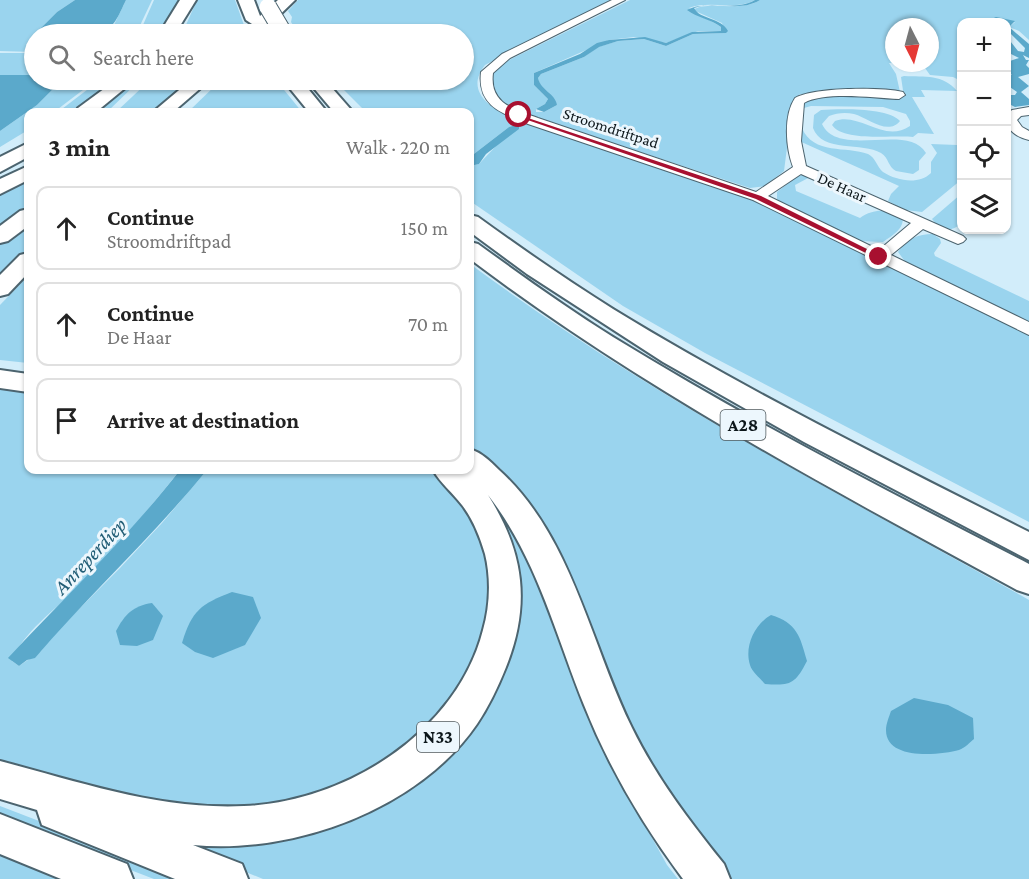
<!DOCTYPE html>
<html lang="en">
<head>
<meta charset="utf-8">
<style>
	body { margin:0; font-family:"Crimson Pro",serif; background:#f6f6f6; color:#222 }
	.controls { position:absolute; right:18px; top:18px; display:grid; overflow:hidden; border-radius:12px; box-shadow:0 2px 4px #0004 }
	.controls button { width:54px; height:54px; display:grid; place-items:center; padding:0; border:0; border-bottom:2px solid #e0e0e0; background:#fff; color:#222; font:30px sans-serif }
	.compass { position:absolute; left:885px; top:18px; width:54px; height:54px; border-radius:50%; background:#fff; box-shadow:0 2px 4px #0004; rotate:174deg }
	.stop { position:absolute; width:18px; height:18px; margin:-14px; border:4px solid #a81030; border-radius:50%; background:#fff }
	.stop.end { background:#a81030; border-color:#fff; box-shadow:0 2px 6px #0008 }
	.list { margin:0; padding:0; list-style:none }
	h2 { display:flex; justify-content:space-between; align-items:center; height:78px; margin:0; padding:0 24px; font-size:26px }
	h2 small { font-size:20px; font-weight:400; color:#767676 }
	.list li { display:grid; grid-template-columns:39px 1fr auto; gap:18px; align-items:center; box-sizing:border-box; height:84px; margin:0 12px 12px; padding:0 12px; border:2px solid #e0e0e0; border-radius:12px }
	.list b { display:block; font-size:22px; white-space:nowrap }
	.list p { margin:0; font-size:20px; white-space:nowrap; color:#767676 }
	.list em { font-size:20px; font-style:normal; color:#767676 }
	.icon { flex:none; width:33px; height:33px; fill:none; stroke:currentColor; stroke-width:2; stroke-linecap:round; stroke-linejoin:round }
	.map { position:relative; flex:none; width:1029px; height:879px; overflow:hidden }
	.search { position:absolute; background:#fff; box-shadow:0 2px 4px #0004; left:24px; top:24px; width:450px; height:66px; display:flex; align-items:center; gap:15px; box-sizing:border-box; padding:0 21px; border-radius:33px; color:#767676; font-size:22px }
	.panel { position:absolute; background:#fff; box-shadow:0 2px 4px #0004; left:24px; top:108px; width:450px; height:366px; border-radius:12px }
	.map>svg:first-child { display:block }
	.green { fill:#9ad4ee; fill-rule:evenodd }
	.water { fill:#5ba9cb }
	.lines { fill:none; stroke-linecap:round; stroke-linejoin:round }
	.minor-casing { stroke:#4c646f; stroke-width:2 }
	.highway-casing { stroke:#4c646f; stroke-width:4 }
	.minor { fill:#fff; fill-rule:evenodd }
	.highway { fill:#fff; fill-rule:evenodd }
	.highway-bridge-casing { stroke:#4c646f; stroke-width:19; stroke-linecap:butt }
	.highway-bridge { stroke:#fff; stroke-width:17 }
	.route { fill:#a81030 }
	.labels { text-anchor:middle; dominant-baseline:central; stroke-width:6; stroke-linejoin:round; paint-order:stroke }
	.far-street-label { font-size:16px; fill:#0c161a; stroke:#edf7fd }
	.shield { fill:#edf7fd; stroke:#505a5e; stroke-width:1.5 }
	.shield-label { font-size:18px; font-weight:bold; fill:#0c161a }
	.water-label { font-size:21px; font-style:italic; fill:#215d76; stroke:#edf7fd }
</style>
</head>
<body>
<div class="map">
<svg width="1029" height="879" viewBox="0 0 1029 879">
	<rect width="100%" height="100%" fill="#d2edfa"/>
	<g class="green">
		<polygon points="0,0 75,0 57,12 41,28 42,34 34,34 34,52 0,51"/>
		<polygon points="126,0 152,0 136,34 97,34 113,27"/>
		<polygon points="154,0 179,0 159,34 139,34"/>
		<polygon points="197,0 235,0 245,28 242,29 243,34 182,34"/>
		<path d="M298,0H610L485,65C462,95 497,111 520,122H527L753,199L1029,333V522L705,353L623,306L470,201V166L479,164L515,126L509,127L470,157V112H366L334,80H464V34H299L291,22L292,17L288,11Z"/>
		<path d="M630,0H755C735,11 710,0 689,8C700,18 709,19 721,27V31H698L666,43L634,37L609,40L534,73V85L548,99L545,104L536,109V112H544L557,105L539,83L538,78L541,74L584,57L598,47L618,41L644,39L666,46L693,34L726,33L722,23L693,10C709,0 740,13 760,0H1029V40L1019,31L1009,27L1015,22L987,20L985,22H962L961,81L953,77L930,75L922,64L889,63L896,74L900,92L800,94L793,101L784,171L765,186L750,188L530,116L507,106L496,98L491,76L496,69L507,61ZM894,27H930V63H894Z"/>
		<rect x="0" y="53" width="34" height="22"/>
		<path d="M904,76C925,77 943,74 957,91L921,90L925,97H912L934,134L918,133L913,137C893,135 843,142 832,125L835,121C860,112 884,144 910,126V121L906,114L883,107L811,106L804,108L802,128C813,155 847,146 868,154C876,158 877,167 883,172C897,181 919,185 931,173V162L937,153L931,144L957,145L961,152V180L922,212L905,210L888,201L891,194L899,186L797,140L803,102L819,97H904L901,77Z"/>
		<polygon points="54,80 96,80 54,112 28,112 28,130 0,147 0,131 37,105 55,87"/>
		<polygon points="100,80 117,80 76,112 58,112"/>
		<polygon points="130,80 140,80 107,112 91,112"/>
		<polygon points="150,80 195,80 159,112 116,112"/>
		<polygon points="221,80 276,80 302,112 188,112"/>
		<path d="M821,110C839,109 887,107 900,121C888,136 868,118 854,114C845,112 837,113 829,116L822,124C839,159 908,122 926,153L919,161V170L913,174L896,171C888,167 889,158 881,153C863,142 822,153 813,128L814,115Z"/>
		<polygon points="28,175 28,212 0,232 0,193"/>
		<path d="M802,175L810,177L795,185L796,191L860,218C875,208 885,210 902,215C906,228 893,235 883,242L858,241L781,203L777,199V192L796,177Z"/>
		<path d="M961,194V224C950,233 940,230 932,219Z"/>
		<polygon points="28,225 28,254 0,282 0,244"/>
		<path d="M933,234L940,239L941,243L934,253L935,256L1029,301V322L907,264L898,252C906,239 918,234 933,234Z"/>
		<path d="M470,264C645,393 839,494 1029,600V879H727L633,741L552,544L533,507L498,466L470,446Z"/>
		<polygon points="28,276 28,363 0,360 0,305"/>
		<path d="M0,385L28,388V470H180C148,511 112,551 76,589C54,611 23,632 12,661L19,666L41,651L53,635L120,568L162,523L207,470H433L472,513L485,545L490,581L485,635L462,684L424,730L374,771L332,792L222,815L57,780L0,761Z"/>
		<polygon points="466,470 497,498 518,530 618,776 667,865 678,879 263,879 158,836 423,770 518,575 507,530 488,494"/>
		<polygon points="0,806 190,879 154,879 0,820"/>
		<polygon points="0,847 80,879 0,879"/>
	</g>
	<g class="water">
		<path d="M75,0H126C118,16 115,29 97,34H42L41,28L57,12Z"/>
		<path d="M755,0H760C739,13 715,0 694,8C700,20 721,17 728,31L726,33L693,34L666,46L644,39L618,41L599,47L584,57L541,74L538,78C541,91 555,93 557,105L544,112L536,109L545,104L548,99L534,85V73L580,54L597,43L609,40L645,37L666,43L692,32L721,31V27C710,19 698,18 687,10C706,0 735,12 755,0Z"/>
		<polygon points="996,17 1015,21 1009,27 1029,44 1029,58 1023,55 1026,60 1029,60 1026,65 1029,68 1029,74 1018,77 1029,86 1021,92 1029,99 1029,105 1015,107 1007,103 1007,95 1015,95 1017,92 1007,85 1007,74 1012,75 1007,70 1007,62 1019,58 1007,52 1007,37 1018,51 1024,52 1025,48 1011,34 1006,22 985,22"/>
		<polygon points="0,75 34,75 34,80 54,80 55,87 37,105 0,131"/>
		<polygon points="516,125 519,126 519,129 486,154 479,164 470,166 470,157 509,127"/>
		<path d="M180,470H207C153,536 90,594 35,658L27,660L19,666L8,658C66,596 128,537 180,470Z"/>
		<path d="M232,592L253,597L261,618L245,645L213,658L195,652L182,643C192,610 201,604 232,592Z"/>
		<path d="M152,603L163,616L153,640L137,646L120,645L116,631C125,614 133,606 152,603Z"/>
		<path d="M771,615C797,623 800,636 807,661C795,684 791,686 765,684C760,678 752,672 750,665C744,646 755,624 771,615Z"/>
		<path d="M914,698L948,705L973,718L974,739C970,742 965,748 959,750C940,755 886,761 886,730C886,724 889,717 891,711Z"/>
	</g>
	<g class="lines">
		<g class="minor-casing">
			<g id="minor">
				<path d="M612,0H625L510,58L493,73C489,104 514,109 538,118L756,192L793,167C786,148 783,116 795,98C814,87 881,87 903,92L905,95L899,99C874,98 825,91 804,103L801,141L806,166L963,236L966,239L963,242L958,244L923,229L891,255L1029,322V335L753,200L528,124C502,113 477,106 481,72L502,54ZM801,174L911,223L879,250L768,196Z"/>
				<path d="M1029,107V115L1021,116L1017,120L1022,127L1029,131V140C1016,137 1006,130 1006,116L1012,110Z"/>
			</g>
		</g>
		<g class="highway-casing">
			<g id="highway">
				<polygon points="180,0 196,0 175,34 159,34"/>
				<polygon points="238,0 254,0 260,16 278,0 295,0 260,34 243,34 252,24 246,20"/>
				<polygon points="116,80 135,80 96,112 76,112 78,108"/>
				<polygon points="191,80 210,80 173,112 153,112"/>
				<polygon points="283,80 301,80 327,112 309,112"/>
				<polygon points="307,80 325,80 353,112 334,112"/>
				<polygon points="28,143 28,157 0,172 0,157"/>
				<polygon points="28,166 28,180 0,194 0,179"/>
				<polygon points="28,209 28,226 8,241 0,243 0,226 20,211"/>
				<path d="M470,215L478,217C522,249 567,280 613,309C747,391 889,461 1029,532V560L804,442L663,362L527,274L470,232Z"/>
				<path d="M470,242L478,244C522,276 567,308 613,337C748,420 889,492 1029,564V594L1017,590C829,488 641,388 470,259Z"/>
				<polygon points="28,253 28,273 8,294 0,296 0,275 20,255"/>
				<polygon points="0,370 28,374 28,392 0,388"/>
				<path d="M470,449C482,453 490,461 499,470C572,536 590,643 632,728C656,777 690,822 724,864L730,879H683C643,825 609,768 584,705C555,633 537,558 488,495C524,552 531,604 506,667C498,687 489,706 477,724C419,809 293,855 193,845L242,864L248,879H175L42,825L37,810L0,799V761C80,782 160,810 244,806C346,802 457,732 483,630C490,606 491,578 485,554C480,537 473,519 462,505C453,493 441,484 433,470H470Z"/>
				<polygon points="0,814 127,864 133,879 61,879 0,854"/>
			</g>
		</g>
		<use href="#minor" class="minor"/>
		<use href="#highway" class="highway"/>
		<g class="highway-bridge-casing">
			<polyline id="highway-bridge" points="268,7 281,29"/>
		</g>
		<use href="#highway-bridge" class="highway-bridge"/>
	</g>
	<polygon class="route" points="516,114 761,196 883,257 876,258 756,199 516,116"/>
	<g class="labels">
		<g class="far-street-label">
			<text transform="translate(611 128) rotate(18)">Stroomdriftpad</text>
			<text transform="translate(842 187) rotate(24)">De Haar</text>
		</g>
		<g class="shield">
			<rect x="720.5" y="410" width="45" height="30" rx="4.5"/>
			<rect x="417" y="722" width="42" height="30" rx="4.5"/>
		</g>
		<g class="shield-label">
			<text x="743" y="425">A28</text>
			<text x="438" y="737">N33</text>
		</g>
		<g class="water-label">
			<text transform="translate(90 556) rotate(-47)">Anreperdiep</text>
		</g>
	</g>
</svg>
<div class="controls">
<button>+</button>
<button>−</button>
<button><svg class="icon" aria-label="locate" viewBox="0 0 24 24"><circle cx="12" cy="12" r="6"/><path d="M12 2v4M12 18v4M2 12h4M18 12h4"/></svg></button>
<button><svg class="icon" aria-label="layers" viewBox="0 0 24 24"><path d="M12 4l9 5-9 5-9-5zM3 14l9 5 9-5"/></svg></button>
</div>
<svg class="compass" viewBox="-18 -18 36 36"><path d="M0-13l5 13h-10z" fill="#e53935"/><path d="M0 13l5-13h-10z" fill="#767676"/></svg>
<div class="stop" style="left:519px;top:115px"></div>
<div class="stop end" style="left:879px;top:257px"></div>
<div class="search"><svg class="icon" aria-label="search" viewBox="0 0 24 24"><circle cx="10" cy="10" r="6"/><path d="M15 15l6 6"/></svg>Search here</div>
<section class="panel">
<h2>3 min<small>Walk · 220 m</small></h2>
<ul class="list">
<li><svg class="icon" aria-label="ahead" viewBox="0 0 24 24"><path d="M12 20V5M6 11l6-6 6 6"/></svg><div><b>Continue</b><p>Stroomdriftpad</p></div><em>150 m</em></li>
<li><svg class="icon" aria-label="ahead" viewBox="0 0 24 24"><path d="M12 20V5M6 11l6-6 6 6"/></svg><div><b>Continue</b><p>De Haar</p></div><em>70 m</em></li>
<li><svg class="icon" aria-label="arrive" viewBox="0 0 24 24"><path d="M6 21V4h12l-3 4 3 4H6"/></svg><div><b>Arrive at destination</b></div></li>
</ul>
</section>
</div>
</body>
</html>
